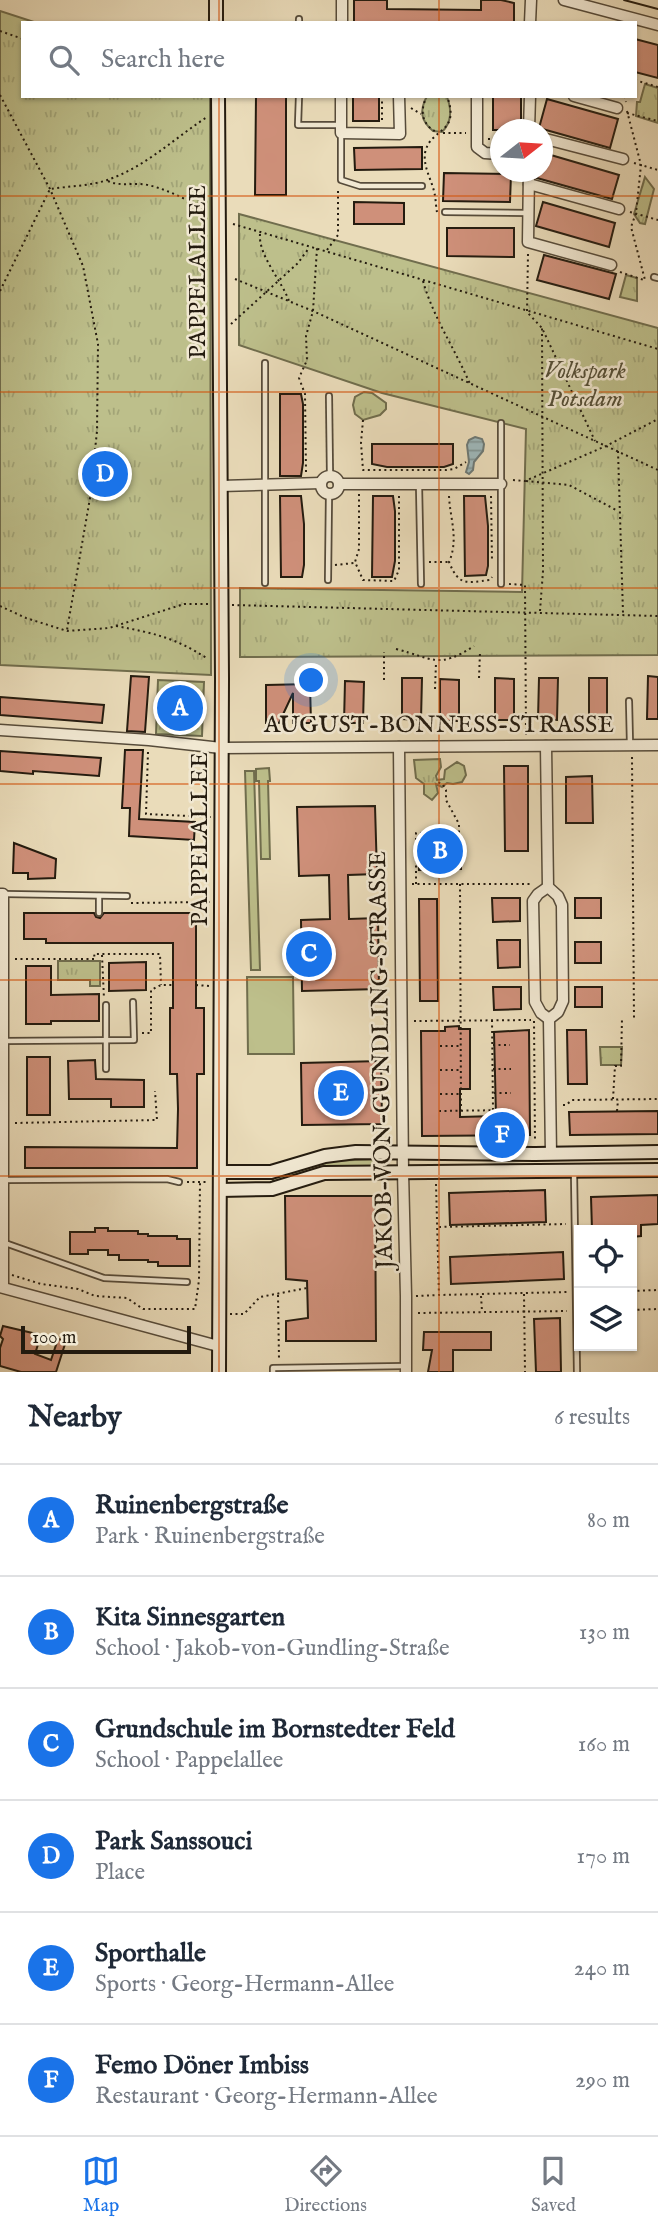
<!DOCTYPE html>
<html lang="en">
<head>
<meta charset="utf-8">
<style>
	body { margin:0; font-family:"IM FELL English",serif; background:#f2f2f3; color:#1f2937 }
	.controls { position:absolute; right:21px; bottom:21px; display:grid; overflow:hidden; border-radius:0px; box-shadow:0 2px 5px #0004 }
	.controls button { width:63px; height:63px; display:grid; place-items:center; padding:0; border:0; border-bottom:2px solid #e0e1e3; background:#fff; color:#1f2937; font:35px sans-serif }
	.compass { position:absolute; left:490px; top:119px; width:63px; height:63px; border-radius:50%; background:#fff; box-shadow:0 2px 5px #0004; rotate:73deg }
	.scale { position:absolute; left:21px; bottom:18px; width:170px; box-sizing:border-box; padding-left:7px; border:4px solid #241b0f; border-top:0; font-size:19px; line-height:24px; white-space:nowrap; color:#241b0f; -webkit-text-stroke:5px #f1e8d2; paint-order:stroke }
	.you { position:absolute; left:312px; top:681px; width:24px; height:24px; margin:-18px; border:5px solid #fff; border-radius:50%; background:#1a73e8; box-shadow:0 0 0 10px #1a73e833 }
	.badge { display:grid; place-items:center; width:46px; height:46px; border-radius:50%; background:#1a73e8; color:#fff; font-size:23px; font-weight:700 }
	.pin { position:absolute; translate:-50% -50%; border:4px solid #fff; box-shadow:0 2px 7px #0006 }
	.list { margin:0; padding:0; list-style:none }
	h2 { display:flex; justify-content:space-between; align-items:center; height:91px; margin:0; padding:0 28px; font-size:30px }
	h2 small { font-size:23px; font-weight:400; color:#747a83 }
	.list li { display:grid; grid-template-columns:46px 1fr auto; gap:21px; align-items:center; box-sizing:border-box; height:112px; padding:0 28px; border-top:2px solid #e0e1e3 }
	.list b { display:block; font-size:26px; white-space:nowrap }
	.list p { margin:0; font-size:23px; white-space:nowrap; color:#747a83 }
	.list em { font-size:23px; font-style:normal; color:#747a83 }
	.icon { flex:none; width:38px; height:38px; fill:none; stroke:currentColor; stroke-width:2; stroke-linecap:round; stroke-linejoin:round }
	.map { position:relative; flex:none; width:658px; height:1372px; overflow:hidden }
	.search { position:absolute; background:#fff; box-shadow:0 2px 5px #0004; left:21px; right:21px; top:21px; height:77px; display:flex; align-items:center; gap:18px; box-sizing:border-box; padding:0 24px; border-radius:0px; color:#747a83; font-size:26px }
	.sheet { height:763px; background:#fff }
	nav { display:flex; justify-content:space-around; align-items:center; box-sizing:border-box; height:98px; border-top:2px solid #e0e1e3; background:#fff; font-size:19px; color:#747a83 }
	nav a { display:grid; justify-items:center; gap:4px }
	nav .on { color:#1a73e8 }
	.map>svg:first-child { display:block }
	.grass { fill:#bdbf8b; stroke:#706d4d; stroke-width:2 }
	.park { fill:url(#park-tufts); stroke:#706d4d; stroke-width:2 }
	.water { fill:url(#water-rules); stroke:#6d7976; stroke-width:2 }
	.building { fill:#cf907a; stroke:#241b0f; stroke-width:2 }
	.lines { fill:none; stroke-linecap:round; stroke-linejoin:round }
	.lane-casing { stroke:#564b3a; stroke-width:8 }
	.street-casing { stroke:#564b3a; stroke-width:13 }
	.secondary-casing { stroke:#241b0f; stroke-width:16 }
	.path { stroke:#241b0f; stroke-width:2; stroke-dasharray:2 3.5; stroke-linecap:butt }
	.lane { stroke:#f1e8d2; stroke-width:4.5 }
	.street { stroke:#f1e8d2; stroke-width:10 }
	.secondary { stroke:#f1e8d2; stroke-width:12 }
	.tram { stroke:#241b0f; stroke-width:2 }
	.grid { fill:none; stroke:#d4530c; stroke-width:2; stroke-opacity:0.55 }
	.labels { text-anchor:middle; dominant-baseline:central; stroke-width:5; stroke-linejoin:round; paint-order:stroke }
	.street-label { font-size:24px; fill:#241b0f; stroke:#f1e8d2 }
	.park-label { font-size:24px; font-style:italic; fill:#524c34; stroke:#f1e8d2 }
</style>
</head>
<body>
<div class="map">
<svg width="658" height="1372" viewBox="0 0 658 1372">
	<defs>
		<pattern id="park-tufts" width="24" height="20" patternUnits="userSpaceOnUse" patternTransform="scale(1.75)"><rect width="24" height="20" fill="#bdbf8b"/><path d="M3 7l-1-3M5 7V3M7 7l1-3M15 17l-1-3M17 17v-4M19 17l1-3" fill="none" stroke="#a2a477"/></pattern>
		<pattern id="water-rules" width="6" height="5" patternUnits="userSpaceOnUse" patternTransform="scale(1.75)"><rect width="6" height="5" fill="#9eb8bb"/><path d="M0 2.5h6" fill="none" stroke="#819596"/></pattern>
	</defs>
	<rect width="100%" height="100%" fill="#eadcba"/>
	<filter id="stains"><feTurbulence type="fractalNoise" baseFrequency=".00286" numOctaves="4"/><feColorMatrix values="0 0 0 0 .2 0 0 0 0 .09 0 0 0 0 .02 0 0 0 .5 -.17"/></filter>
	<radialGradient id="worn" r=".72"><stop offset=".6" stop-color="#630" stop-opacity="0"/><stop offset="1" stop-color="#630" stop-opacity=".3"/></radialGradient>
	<g class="grass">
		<polygon points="269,768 270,781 268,781 270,859 261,859 259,781 256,781 256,769"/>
		<polygon points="245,771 254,771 260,970 251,970"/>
		<polygon points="247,977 293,977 294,1054 248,1054"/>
		<polygon points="384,1159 388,1163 383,1166 326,1167 273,1183 273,1177 325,1161"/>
	</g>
	<g class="park">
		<polygon points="0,11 37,23 23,23 23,96 209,96 210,98 211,675 0,665"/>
		<polygon points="645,84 658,88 658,123 636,116 637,102 640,102"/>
		<path d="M427,96L447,97C452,110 452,122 442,132L433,131C421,121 419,111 427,96Z"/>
		<polygon points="645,177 654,189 645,224 640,223 634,214"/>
		<polygon points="239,214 658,328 658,655 240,657 240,588 522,592 526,429 382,393 239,345"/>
		<polygon points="626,275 637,278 637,301 620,297"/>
		<polygon points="364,392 372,393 386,403 386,409 380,415 363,420 355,414 353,405 355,397"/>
		<polygon points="158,680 204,682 202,736 156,734"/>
		<polygon points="440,759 441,767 436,776 437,780 444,779 445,770 457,762 464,766 466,775 462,782 453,784 447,783 442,787 436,784 438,793 432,800 424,794 424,784 416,778 414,760"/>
		<polygon points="58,961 100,961 100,986 90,986 90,980 58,980"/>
		<polygon points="600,1047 622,1047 621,1065 601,1065"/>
	</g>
	<polygon class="water" points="475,437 482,439 484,444 483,451 474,462 473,470 469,474 466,472 469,462 467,445 469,440"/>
	<g class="building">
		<polygon points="354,0 387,0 387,9 481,10 481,0 501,0 514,3 514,23 354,23"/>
		<polygon points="635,39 658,45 658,78 635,72"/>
		<polygon points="256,96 286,96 286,195 255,195"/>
		<rect x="353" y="96" width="26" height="25"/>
		<rect x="493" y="96" width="28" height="34"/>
		<polygon points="547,99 618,119 610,148 539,128"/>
		<polygon points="422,147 422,169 355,170 354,148"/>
		<polygon points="544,153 619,175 612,199 537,178 539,172 542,172"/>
		<polygon points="444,173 511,174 510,202 443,201"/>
		<polygon points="354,202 404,203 404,224 354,224"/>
		<polygon points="543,202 615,223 609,247 536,226"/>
		<polygon points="447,228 514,228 514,257 447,256"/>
		<polygon points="544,255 616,274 609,299 537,280"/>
		<polygon points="280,394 301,394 303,404 303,463 301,476 280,476"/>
		<polygon points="372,444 453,444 453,464 444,467 387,467 372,464"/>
		<polygon points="280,496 301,496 304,524 304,565 302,577 281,577"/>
		<polygon points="373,496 393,496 395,511 395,561 392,577 372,577"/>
		<polygon points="464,496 485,496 488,526 488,566 486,575 465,576"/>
		<polygon points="131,676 149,677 145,732 127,731"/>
		<polygon points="648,676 658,677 658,719 647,719"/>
		<polygon points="402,678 422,678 421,720 402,719"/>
		<polygon points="495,678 514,679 514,720 495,720"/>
		<polygon points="539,678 558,678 557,720 538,719"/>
		<rect x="589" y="678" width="18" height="41"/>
		<polygon points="440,679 459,680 459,721 440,721"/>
		<polygon points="345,681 364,682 363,723 344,723"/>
		<polygon points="310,684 311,723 293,723 293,693 279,723 266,723 266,685"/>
		<polygon points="0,697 104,705 102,723 0,715"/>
		<polygon points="125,750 143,750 139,819 195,822 194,840 129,836 130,808 122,808"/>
		<polygon points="0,751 101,758 99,776 33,771 33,774 0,771"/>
		<polygon points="504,766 528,766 528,851 505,851"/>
		<polygon points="592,776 593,823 566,823 566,777"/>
		<polygon points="375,806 377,874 348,875 349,919 378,918 379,989 302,991 301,920 330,919 329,875 299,876 297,807"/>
		<polygon points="461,838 461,869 419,870 418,839"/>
		<polygon points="14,843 56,859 55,878 28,879 28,873 13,873"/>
		<polygon points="492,898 520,898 520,921 493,922"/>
		<rect x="575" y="898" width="26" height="20"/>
		<polygon points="419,899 437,899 438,1001 420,1001"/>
		<polygon points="24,913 94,913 96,917 100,918 104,913 196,913 196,1008 204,1008 204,1074 197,1074 197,1168 25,1168 25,1147 177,1148 178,1109 177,1074 170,1074 170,1008 173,1008 173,943 46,943 46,939 24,939"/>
		<polygon points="497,940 520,940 520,967 498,968"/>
		<rect x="575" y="942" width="26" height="21"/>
		<polygon points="146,962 146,990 109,991 109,963"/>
		<polygon points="26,966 51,966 51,995 99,994 99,1021 51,1021 51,1024 26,1024"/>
		<polygon points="493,987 521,987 521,1009 494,1010"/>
		<rect x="575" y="987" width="27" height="20"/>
		<polygon points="459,1026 459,1029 470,1029 470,1089 460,1089 460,1117 496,1116 494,1032 529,1030 530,1135 422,1136 421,1031 445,1031 445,1027"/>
		<polygon points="567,1030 586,1030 587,1084 568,1084"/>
		<rect x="27" y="1057" width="23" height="58"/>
		<polygon points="95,1060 96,1079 144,1080 144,1107 111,1107 111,1099 69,1099 68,1061"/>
		<polygon points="381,1061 382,1124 302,1125 301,1063"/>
		<polygon points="658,1111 658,1134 570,1135 569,1112"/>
		<polygon points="545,1190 546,1222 450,1225 449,1193"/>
		<polygon points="658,1195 658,1224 641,1225 641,1236 632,1237 632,1230 592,1230 591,1197"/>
		<polygon points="285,1196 375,1196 376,1341 286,1341 286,1321 308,1318 307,1281 286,1279"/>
		<polygon points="95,1228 108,1228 108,1231 138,1231 138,1234 148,1234 148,1236 177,1236 177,1239 190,1239 190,1266 158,1266 158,1262 148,1262 148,1260 119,1260 119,1255 108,1255 108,1250 88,1250 88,1254 70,1254 70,1232 95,1232"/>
		<polygon points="563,1252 564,1279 451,1284 450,1257"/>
		<polygon points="560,1318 561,1372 536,1372 534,1319"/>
		<polygon points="3,1326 41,1335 35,1354 51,1360 58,1339 66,1341 56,1372 21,1372 0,1366 0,1348 3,1339 0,1336"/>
		<polygon points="424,1332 491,1332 491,1350 453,1350 453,1372 428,1372 432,1350 423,1350"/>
	</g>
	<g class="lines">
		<g class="lane-casing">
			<g id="lane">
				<polyline points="299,23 299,19"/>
				<polyline points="299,96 298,125 340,125"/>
				<polyline points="341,134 341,180 360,186 422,186"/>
				<polyline points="445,212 528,213"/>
				<polyline points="654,277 658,278"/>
				<polyline points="265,363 265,583"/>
				<polyline points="329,396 330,475"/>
				<polyline points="419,485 421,584"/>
				<polyline points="328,580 329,494"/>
				<polyline points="501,584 501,423"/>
				<polyline points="629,701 630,744"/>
				<polyline points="5,894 127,896"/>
				<polyline points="99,896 99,913"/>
				<polyline points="106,1005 106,1069"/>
				<polyline points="4,1041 134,1040 133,1002"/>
				<polyline points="574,1172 577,1372"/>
				<polyline points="5,1180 167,1179 179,1182"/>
				<polyline points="5,1243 104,1278 187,1282"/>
				<polyline points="273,1372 273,1368 405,1366"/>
			</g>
		</g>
		<g class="street-casing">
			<g id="street">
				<polyline points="564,0 658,25"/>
				<polyline points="342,23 342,0"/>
				<polyline points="530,23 531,0"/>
				<polyline points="341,96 341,133 400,134 399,96"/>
				<polyline points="477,96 477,147 485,153 500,154"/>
				<polyline points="574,96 617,108"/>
				<polyline points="529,130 530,96"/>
				<polyline points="542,138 623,159"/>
				<polyline points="529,172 528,242 611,265"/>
				<polyline points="529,184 619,209"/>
				<circle cx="330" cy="485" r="9"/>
				<polyline points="339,484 501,484"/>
				<polyline points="221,486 321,483"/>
				<polyline points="0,730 149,740 221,748 658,745"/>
				<polyline points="546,746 548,887 558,896 562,905 563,1001 558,1012 549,1019 551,1154"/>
				<polyline points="399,747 403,1172 406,1296 406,1372"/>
				<polyline points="548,887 538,894 533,901 535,1002 541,1013 549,1019"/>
				<polyline points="0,894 3,894 3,1287"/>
				<polyline points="0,1287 218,1346"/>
			</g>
		</g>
		<g class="secondary-casing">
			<g id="secondary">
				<polyline points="216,0 216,23"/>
				<polyline points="218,96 222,679 219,1372"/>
				<polyline points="220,1172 271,1172 325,1156 356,1152 535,1154 658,1152"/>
				<polyline points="220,1190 272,1189 324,1173 658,1170"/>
			</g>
		</g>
		<g class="path">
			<polyline points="0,31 23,39"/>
			<polyline points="635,80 658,87"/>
			<polyline points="0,95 50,189 83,266 98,344 97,431 90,498 67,630"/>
			<polyline points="382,96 382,123"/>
			<path d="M427,96C419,112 422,125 438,133"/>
			<polyline points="625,96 626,102"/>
			<polyline points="411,108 421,114"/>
			<polyline points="627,111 641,165 636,213 631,227 645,280"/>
			<polyline points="627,113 658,121"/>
			<polyline points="443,133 466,133"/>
			<polyline points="488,139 500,139"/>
			<polyline points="634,163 658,170"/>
			<path d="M108,181C120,187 134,182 148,185C169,190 187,200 206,210"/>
			<path d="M437,212C436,208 436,202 435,196C433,182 423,168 425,153C430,127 461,135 447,96"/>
			<polyline points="630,212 658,220"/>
			<polyline points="233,224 658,349"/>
			<path d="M260,234C258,255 282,281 289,301"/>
			<polyline points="327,250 338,235 338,190"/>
			<polyline points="528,254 527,312 542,328 595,441"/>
			<polyline points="620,272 644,280"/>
			<polyline points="235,279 313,311 658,470"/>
			<path d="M423,281C433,317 455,349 470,384"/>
			<path d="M0,291L50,189C69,186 92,186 110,179C146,166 175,138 207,117"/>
			<polyline points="231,324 298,263 309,248"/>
			<polyline points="363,420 361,443 363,470 446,470 454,469 466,462"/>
			<polyline points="618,451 623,613"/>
			<polyline points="306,472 305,394 299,378 307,360 306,336 313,311 317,248"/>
			<polyline points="513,480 525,481 606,446 658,419"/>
			<polyline points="526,481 569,485 618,511"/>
			<polyline points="359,494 359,549 355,562 363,580 394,581 399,570 399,494"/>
			<path d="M449,496C450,519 459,539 449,562C459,586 465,583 490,580L492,577"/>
			<polyline points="491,496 492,561"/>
			<polyline points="429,562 448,562"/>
			<polyline points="335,565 354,563"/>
			<polyline points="509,584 525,585 526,735"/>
			<polyline points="232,605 658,616"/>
			<polyline points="0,606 26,618 67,631 109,628 184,604 209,604"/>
			<polyline points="540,611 543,571 542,328"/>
			<path d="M116,626C154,633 176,638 208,659"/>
			<path d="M396,649C433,658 437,670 474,646"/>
			<polyline points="479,678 480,652"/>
			<polyline points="384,680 384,652"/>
			<polyline points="435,689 436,663"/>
			<polyline points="148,752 146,814 211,817"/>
			<polyline points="632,757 634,1019"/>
			<polyline points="412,884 533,884"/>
			<polyline points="416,884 416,833 459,832 459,824 446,800 446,790 443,785 436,781"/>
			<polyline points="460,884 461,1110"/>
			<polyline points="131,903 210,902"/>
			<polyline points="102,955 104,999"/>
			<polyline points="15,959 95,959 94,954 160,954 161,985"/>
			<polyline points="196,985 209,986"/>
			<polyline points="492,1020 493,1110"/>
			<polyline points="414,1021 531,1020"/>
			<polyline points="534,1021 535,1141"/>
			<polyline points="142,1033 151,1033 151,990 161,985 173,985"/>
			<polyline points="493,1045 510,1045"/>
			<polyline points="440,1046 459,1046"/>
			<polyline points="493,1069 511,1069"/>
			<polyline points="440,1070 460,1070"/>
			<polyline points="494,1093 511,1093"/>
			<polyline points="440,1094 460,1094"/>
			<polyline points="613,1099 615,1066 621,1066 622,1018"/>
			<polyline points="563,1105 566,1105 572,1100 658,1099"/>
			<polyline points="439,1111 511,1110"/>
			<polyline points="617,1111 618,1100"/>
			<polyline points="15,1123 157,1120 155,1091"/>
			<polyline points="187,1182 206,1182"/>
			<polyline points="436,1184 439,1295 568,1292"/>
			<polyline points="439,1227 566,1224"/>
			<polyline points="12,1275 41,1284 78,1289 95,1296 127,1298 143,1309 195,1309 199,1280 200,1182"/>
			<polyline points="632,1291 658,1290"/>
			<polyline points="524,1294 525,1372"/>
			<polyline points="278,1295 279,1359"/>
			<polyline points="416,1296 438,1295"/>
			<polyline points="481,1296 482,1311"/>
			<polyline points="632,1310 658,1309"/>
			<polyline points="418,1313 567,1311"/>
			<polyline points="230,1314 244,1314 260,1297 307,1288"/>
		</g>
		<use href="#lane" class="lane"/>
		<use href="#street" class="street"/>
		<use href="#secondary" class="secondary"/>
		<polyline class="tram" points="624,0 658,9"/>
	</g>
	<path class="grid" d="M219,0V23M439,0V23M219,96V1372M439,96V1372M0,196H658M0,392H658M0,588H658M0,784H658M0,980H658M0,1176H658"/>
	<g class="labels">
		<g class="street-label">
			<text transform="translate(198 272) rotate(-90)">PAPPELALLEE</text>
			<text x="439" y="725">AUGUST-BONNESS-STRASSE</text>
			<text transform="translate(200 839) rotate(-90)">PAPPELALLEE</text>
			<text transform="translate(382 1060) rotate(-91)">JAKOB-VON-GUNDLING-STRASSE</text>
		</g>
		<g class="park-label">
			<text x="585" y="371">Volkspark<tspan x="585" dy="28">Potsdam</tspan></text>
		</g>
	</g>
	<rect width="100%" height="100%" filter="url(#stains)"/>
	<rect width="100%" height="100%" fill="url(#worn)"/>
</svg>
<div class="controls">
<button><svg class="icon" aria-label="locate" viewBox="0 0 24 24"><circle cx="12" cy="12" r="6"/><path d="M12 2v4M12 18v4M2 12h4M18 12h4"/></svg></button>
<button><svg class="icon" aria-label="layers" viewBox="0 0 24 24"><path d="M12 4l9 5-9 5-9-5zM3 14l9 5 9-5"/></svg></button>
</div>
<svg class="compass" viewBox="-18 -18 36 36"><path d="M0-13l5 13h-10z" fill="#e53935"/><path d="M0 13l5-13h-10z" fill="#747a83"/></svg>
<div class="scale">100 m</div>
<div class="you"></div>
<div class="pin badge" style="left:180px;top:708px">A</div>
<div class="pin badge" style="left:440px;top:851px">B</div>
<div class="pin badge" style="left:309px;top:954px">C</div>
<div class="pin badge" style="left:105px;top:474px">D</div>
<div class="pin badge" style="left:341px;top:1093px">E</div>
<div class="pin badge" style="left:502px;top:1135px">F</div>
<div class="search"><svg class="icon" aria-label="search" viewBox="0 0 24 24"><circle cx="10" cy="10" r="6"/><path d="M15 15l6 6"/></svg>Search here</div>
</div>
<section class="sheet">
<h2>Nearby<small>6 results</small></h2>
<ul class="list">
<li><span class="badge">A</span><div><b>Ruinenbergstraße</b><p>Park · Ruinenbergstraße</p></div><em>80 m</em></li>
<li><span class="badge">B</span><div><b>Kita Sinnesgarten</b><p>School · Jakob-von-Gundling-Straße</p></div><em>130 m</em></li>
<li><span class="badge">C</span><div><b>Grundschule im Bornstedter Feld</b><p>School · Pappelallee</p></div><em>160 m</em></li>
<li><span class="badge">D</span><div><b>Park Sanssouci</b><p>Place</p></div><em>170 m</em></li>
<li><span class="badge">E</span><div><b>Sporthalle</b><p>Sports · Georg-Hermann-Allee</p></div><em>240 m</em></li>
<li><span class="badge">F</span><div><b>Femo Döner Imbiss</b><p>Restaurant · Georg-Hermann-Allee</p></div><em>290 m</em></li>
</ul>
</section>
<nav>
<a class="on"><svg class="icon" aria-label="map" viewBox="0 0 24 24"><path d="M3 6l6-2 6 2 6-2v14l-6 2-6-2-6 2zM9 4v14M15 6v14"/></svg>Map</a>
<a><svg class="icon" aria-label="directions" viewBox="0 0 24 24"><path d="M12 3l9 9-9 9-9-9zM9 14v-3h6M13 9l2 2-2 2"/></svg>Directions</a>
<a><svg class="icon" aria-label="saved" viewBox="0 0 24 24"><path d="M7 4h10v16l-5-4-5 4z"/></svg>Saved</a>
</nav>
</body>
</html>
